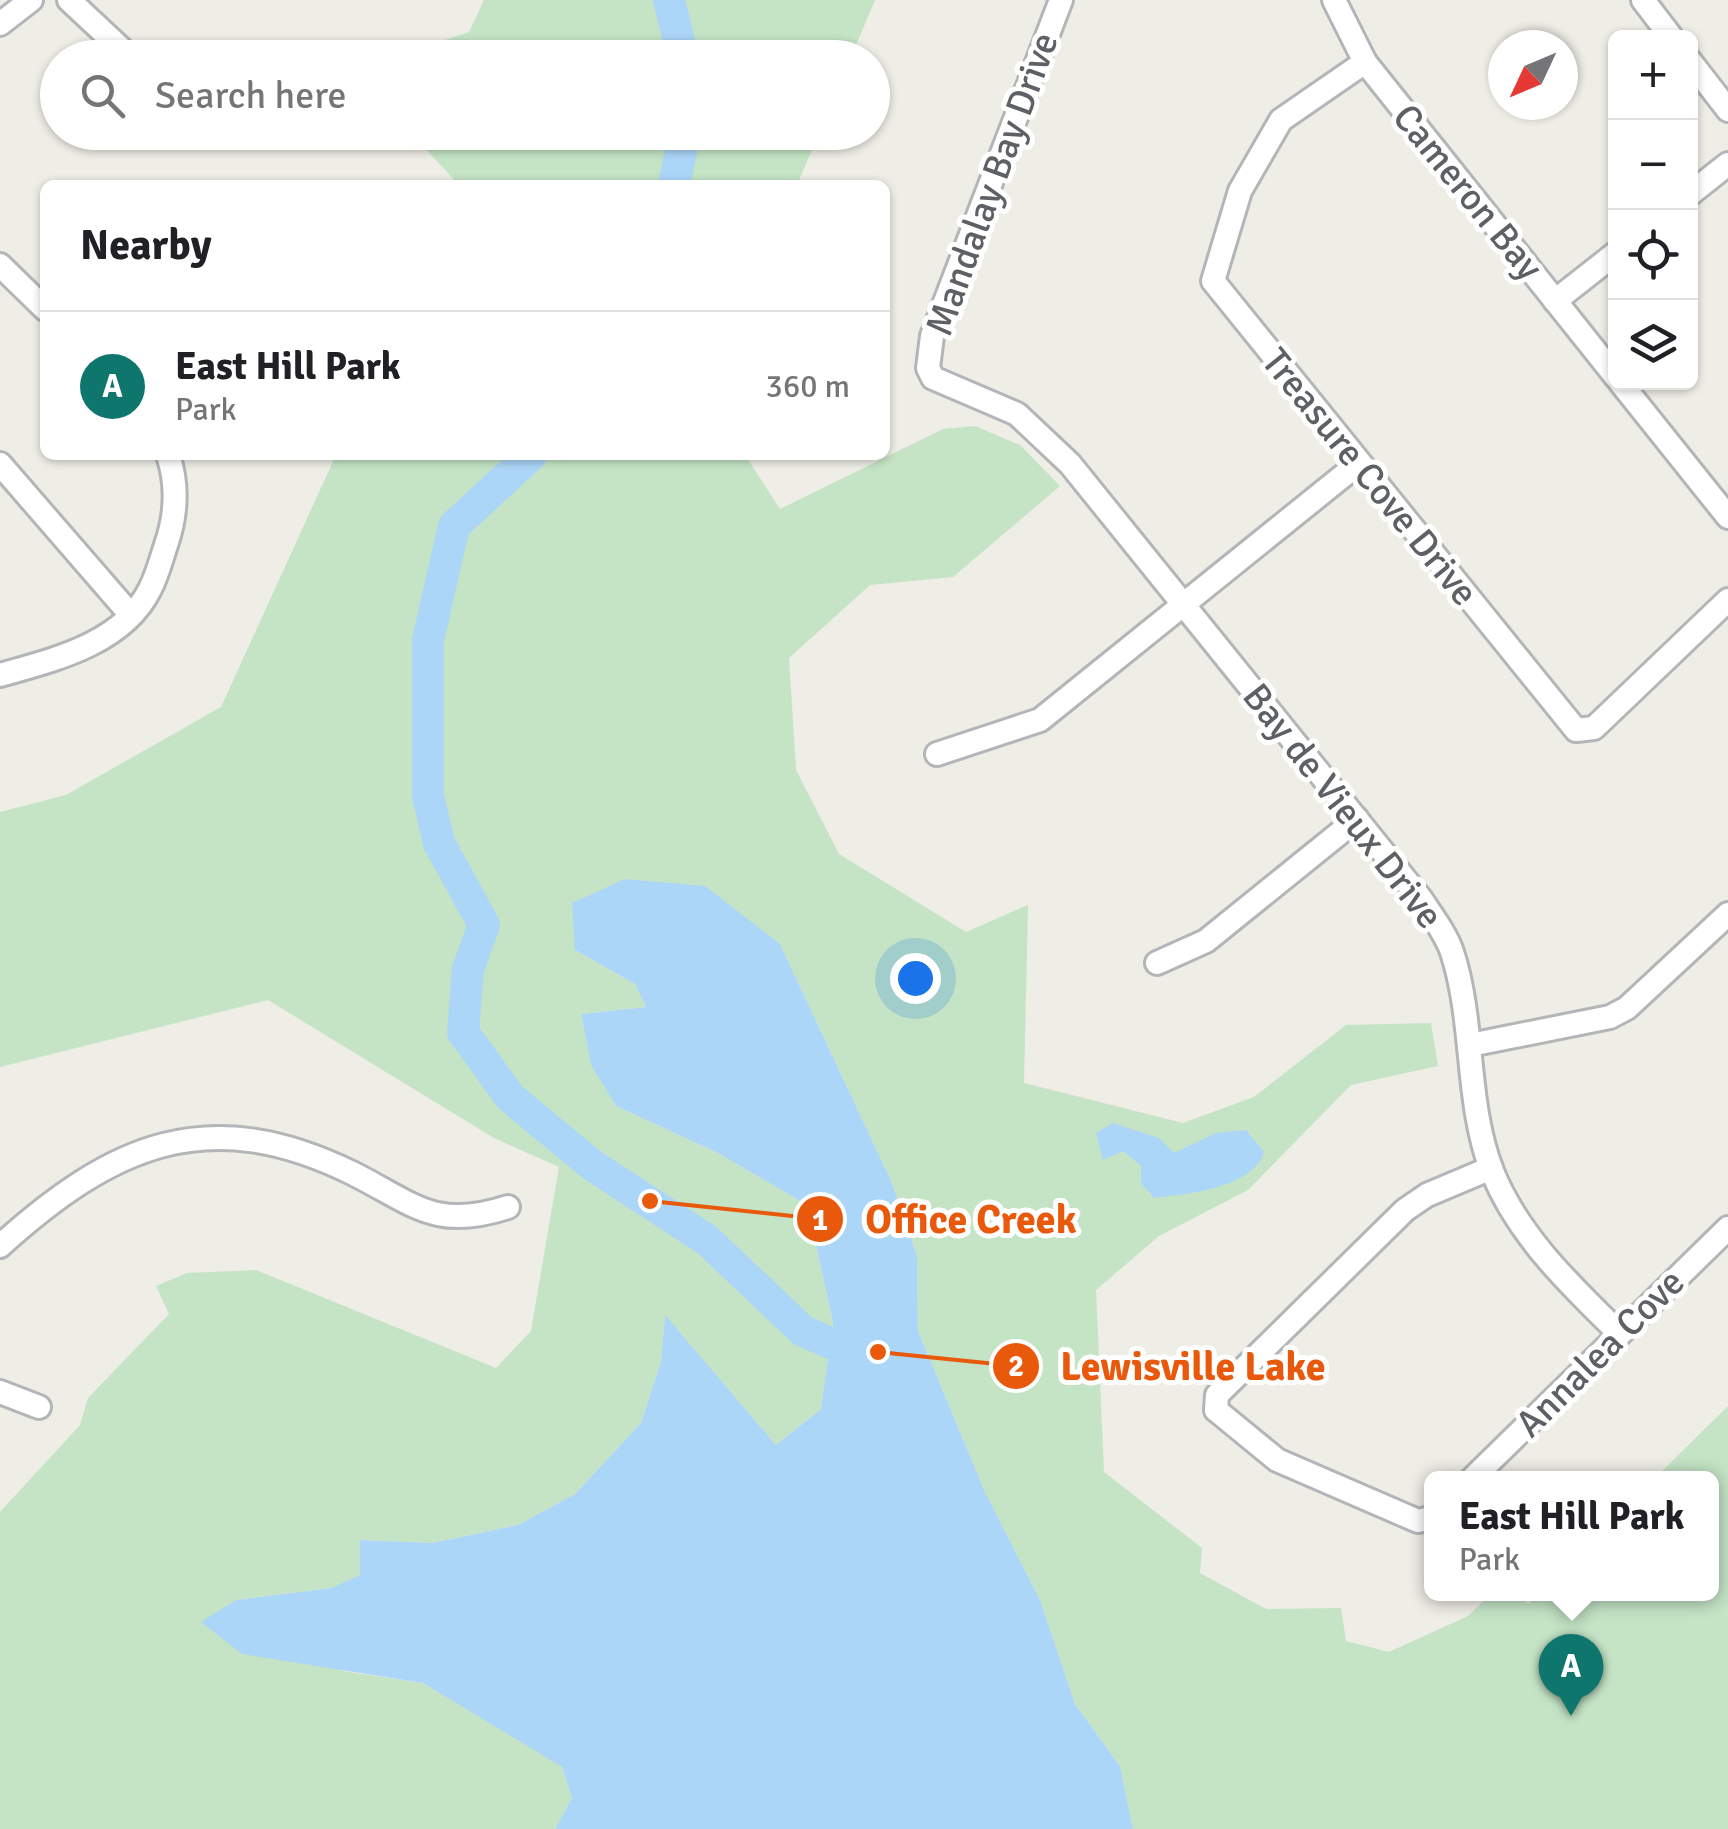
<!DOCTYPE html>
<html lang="en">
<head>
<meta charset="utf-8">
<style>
	body { margin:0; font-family:Signika,sans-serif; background:#f6f6f6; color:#202124 }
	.controls { position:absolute; right:30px; top:30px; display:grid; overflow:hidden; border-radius:15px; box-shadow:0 2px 8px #0004 }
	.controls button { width:90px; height:90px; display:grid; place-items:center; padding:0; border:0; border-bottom:2px solid #e0e0e0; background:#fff; color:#202124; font:50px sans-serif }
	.compass { position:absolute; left:1488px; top:30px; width:90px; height:90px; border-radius:50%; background:#fff; box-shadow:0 2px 8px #0004; rotate:226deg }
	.you { position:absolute; left:915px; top:978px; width:35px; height:35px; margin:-25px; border:8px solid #fff; border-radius:50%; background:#1a73e8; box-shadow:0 0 0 15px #1a73e833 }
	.badge { display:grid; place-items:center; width:65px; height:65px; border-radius:50%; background:#0f766e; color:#fff; font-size:32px; font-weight:700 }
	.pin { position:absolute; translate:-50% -82px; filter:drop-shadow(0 2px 5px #0008) }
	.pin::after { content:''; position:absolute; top:52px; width:35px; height:30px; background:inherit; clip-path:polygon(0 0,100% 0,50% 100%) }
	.popup { position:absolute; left:1424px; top:1471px; width:295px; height:130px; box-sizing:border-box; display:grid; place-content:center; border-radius:15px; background:#fff; filter:drop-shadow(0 2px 8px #0005); font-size:32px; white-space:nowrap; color:#757577 }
	.popup b { font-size:38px; color:#202124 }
	.popup::after { content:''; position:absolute; left:50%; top:100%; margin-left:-20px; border:20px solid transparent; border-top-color:#fff }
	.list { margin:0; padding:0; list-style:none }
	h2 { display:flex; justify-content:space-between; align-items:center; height:130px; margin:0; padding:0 40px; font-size:42px }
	h2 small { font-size:32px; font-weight:400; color:#757577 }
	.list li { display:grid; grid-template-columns:65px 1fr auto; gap:30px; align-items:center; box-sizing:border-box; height:150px; padding:0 40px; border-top:2px solid #e0e0e0 }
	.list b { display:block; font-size:38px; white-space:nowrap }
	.list p { margin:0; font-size:32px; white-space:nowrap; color:#757577 }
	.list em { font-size:32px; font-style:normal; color:#757577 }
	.icon { flex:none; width:55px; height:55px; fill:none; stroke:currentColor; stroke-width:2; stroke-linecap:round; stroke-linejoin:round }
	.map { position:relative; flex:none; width:1728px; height:1829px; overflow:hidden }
	.search { position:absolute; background:#fff; box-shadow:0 2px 8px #0004; left:40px; top:40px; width:850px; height:110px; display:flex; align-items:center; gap:25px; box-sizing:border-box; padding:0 35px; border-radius:55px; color:#757577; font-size:38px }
	.panel { position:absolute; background:#fff; box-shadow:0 2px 8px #0004; left:40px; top:180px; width:850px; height:280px; border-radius:15px }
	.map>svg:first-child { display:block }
	.green { fill:#c4e4c5 }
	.water { fill:#acd6f8 }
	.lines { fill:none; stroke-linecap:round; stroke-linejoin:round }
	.river { stroke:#acd6f8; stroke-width:32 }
	.minor-casing { stroke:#b3b6b9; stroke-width:28 }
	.minor { stroke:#fff; stroke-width:22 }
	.labels { text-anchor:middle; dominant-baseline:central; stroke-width:10; stroke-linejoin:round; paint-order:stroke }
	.street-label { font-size:38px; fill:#5d6165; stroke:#fff }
	.leader { fill:none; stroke:#e8590c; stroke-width:4 }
	.callout-dot { fill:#e8590c; stroke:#fff; stroke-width:4 }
	.mark-label { font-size:30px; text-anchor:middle; font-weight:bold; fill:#fff }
	.callout-label { font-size:40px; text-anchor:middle; font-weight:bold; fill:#e8590c; stroke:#fff; stroke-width:10; stroke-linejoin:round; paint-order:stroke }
</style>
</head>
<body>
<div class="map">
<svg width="1728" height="1829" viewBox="0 0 1728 1829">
	<rect width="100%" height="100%" fill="#eeede6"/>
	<g class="green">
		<polygon points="484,0 875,0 851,57 428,57 445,40 469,32"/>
		<polygon points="411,133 819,133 797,185 459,185"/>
		<polygon points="975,426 1020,445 1060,486 953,577 870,585 789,658 796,770 839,854 966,932 1028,905 1024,1083 1183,1123 1254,1097 1346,1025 1431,1023 1438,1066 1351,1085 1248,1190 1159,1236 1096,1290 1104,1472 1202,1548 1200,1573 1266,1609 1341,1608 1346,1641 1389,1652 1468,1616 1491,1594 1519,1594 1528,1604 1539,1594 1711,1594 1711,1478 1655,1478 1728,1406 1728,1829 1133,1829 1120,1766 1075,1704 1040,1600 985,1492 918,1331 917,1256 892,1183 780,944 575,950 635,984 646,1007 581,1014 591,1064 616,1106 718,1153 807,1205 833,1322 821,1409 776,1445 665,1316 661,1361 641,1423 575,1494 518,1525 432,1543 361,1540 361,1575 331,1588 236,1600 343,1671 423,1683 537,1749 562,1767 572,1798 555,1829 0,1829 0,1512 80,1425 88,1398 169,1314 156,1286 187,1273 256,1270 496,1368 531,1331 559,1167 494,1138 268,1000 0,1067 0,812 66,795 221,707 336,455 745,455 780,509 943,429"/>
	</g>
	<g class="water">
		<polygon points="625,879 705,886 780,944 892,1183 917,1256 918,1331 985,1492 1040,1600 1075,1704 1120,1766 1133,1829 555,1829 572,1798 562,1767 423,1683 242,1654 201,1622 236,1600 331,1588 360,1575 360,1540 432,1543 518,1525 575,1494 641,1423 661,1361 665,1315 776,1445 821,1409 833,1322 807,1205 718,1153 616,1106 591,1065 581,1014 646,1007 635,984 575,950 572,903"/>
		<path d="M1113,1123L1159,1138L1174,1153L1216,1133L1246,1130L1264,1152C1253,1188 1187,1194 1154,1198L1141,1183V1166L1123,1151L1103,1160L1096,1133Z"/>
	</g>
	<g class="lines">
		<g class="river">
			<polyline points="669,0 683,58"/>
			<polyline points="674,185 685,132"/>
			<polyline points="531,455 454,526 428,640 428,796 439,843 484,925 468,969 463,1032 510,1097 592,1165 707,1240 803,1331 830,1343 870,1350"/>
		</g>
		<g class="minor-casing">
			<g id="minor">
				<polyline points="69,0 131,58"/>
				<path d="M1061,0L932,336L928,368L933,378L1017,414L1070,464L1421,899C1432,916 1446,934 1452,952C1475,1022 1465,1102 1492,1171C1518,1236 1570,1285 1619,1333"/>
				<polyline points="1334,0 1365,62 1616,377"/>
				<polyline points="1643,0 1672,38"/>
				<polyline points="0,24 31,0"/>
				<polyline points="1690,61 1728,110"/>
				<polyline points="1365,62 1281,120 1240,191 1213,281 1576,730 1594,728 1728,600"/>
				<polyline points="1690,194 1728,164"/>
				<polyline points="0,265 45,309"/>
				<polyline points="1555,301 1616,253"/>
				<polyline points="1620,382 1728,517"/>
				<polyline points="0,464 130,614"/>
				<path d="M0,675C53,660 123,644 150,589C157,576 161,560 166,545C176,516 178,485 168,455"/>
				<polyline points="937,754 1040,720 1359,463"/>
				<polyline points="1157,963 1206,941 1357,819"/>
				<polyline points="1470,1045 1610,1017 1627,1008 1728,914"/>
				<path d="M0,1246C112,1145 207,1102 352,1173C414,1204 435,1231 508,1207"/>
				<polyline points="0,1392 39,1407"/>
				<polyline points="1473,1478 1728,1228"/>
				<polyline points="1431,1518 1418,1521 1277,1460 1216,1410 1217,1395 1405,1210 1427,1195 1491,1168"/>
			</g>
		</g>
		<use href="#minor" class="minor"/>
	</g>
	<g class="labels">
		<g class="street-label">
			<text transform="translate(992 184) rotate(-70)">Mandalay Bay Drive</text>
			<text transform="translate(1468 192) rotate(51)">Cameron Bay</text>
			<text transform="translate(1370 477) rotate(51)">Treasure Cove Drive</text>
			<text transform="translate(1343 806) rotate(52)">Bay de Vieux Drive</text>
			<text transform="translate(1600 1353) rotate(-45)">Annalea Cove</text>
		</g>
	</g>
	<path class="leader" d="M650 1201L820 1219M878 1352L1016 1366"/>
	<g class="callout-dot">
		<circle cx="650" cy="1201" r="10"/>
		<circle cx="878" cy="1352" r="10"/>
		<circle cx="820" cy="1219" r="25"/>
		<circle cx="1016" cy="1366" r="25"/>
	</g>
	<g class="mark-label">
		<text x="820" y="1230">1</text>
		<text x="1016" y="1376">2</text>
	</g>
	<g class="callout-label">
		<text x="971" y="1233">Office Creek</text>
		<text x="1193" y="1380">Lewisville Lake</text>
	</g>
</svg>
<div class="controls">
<button>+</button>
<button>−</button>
<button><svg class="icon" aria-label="locate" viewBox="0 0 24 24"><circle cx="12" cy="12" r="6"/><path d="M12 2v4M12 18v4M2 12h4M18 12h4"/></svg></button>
<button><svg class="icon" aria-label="layers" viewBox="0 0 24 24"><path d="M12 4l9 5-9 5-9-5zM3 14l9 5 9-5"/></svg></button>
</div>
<svg class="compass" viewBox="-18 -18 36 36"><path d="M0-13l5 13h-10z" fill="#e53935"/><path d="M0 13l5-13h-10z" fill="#757577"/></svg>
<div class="you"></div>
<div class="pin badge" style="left:1571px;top:1716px">A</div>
<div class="popup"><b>East Hill Park</b>Park</div>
<div class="search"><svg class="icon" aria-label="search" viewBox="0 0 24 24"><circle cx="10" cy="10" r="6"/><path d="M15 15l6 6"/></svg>Search here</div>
<section class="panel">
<h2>Nearby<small></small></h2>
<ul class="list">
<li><span class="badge">A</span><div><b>East Hill Park</b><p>Park</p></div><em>360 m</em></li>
</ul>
</section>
</div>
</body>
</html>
